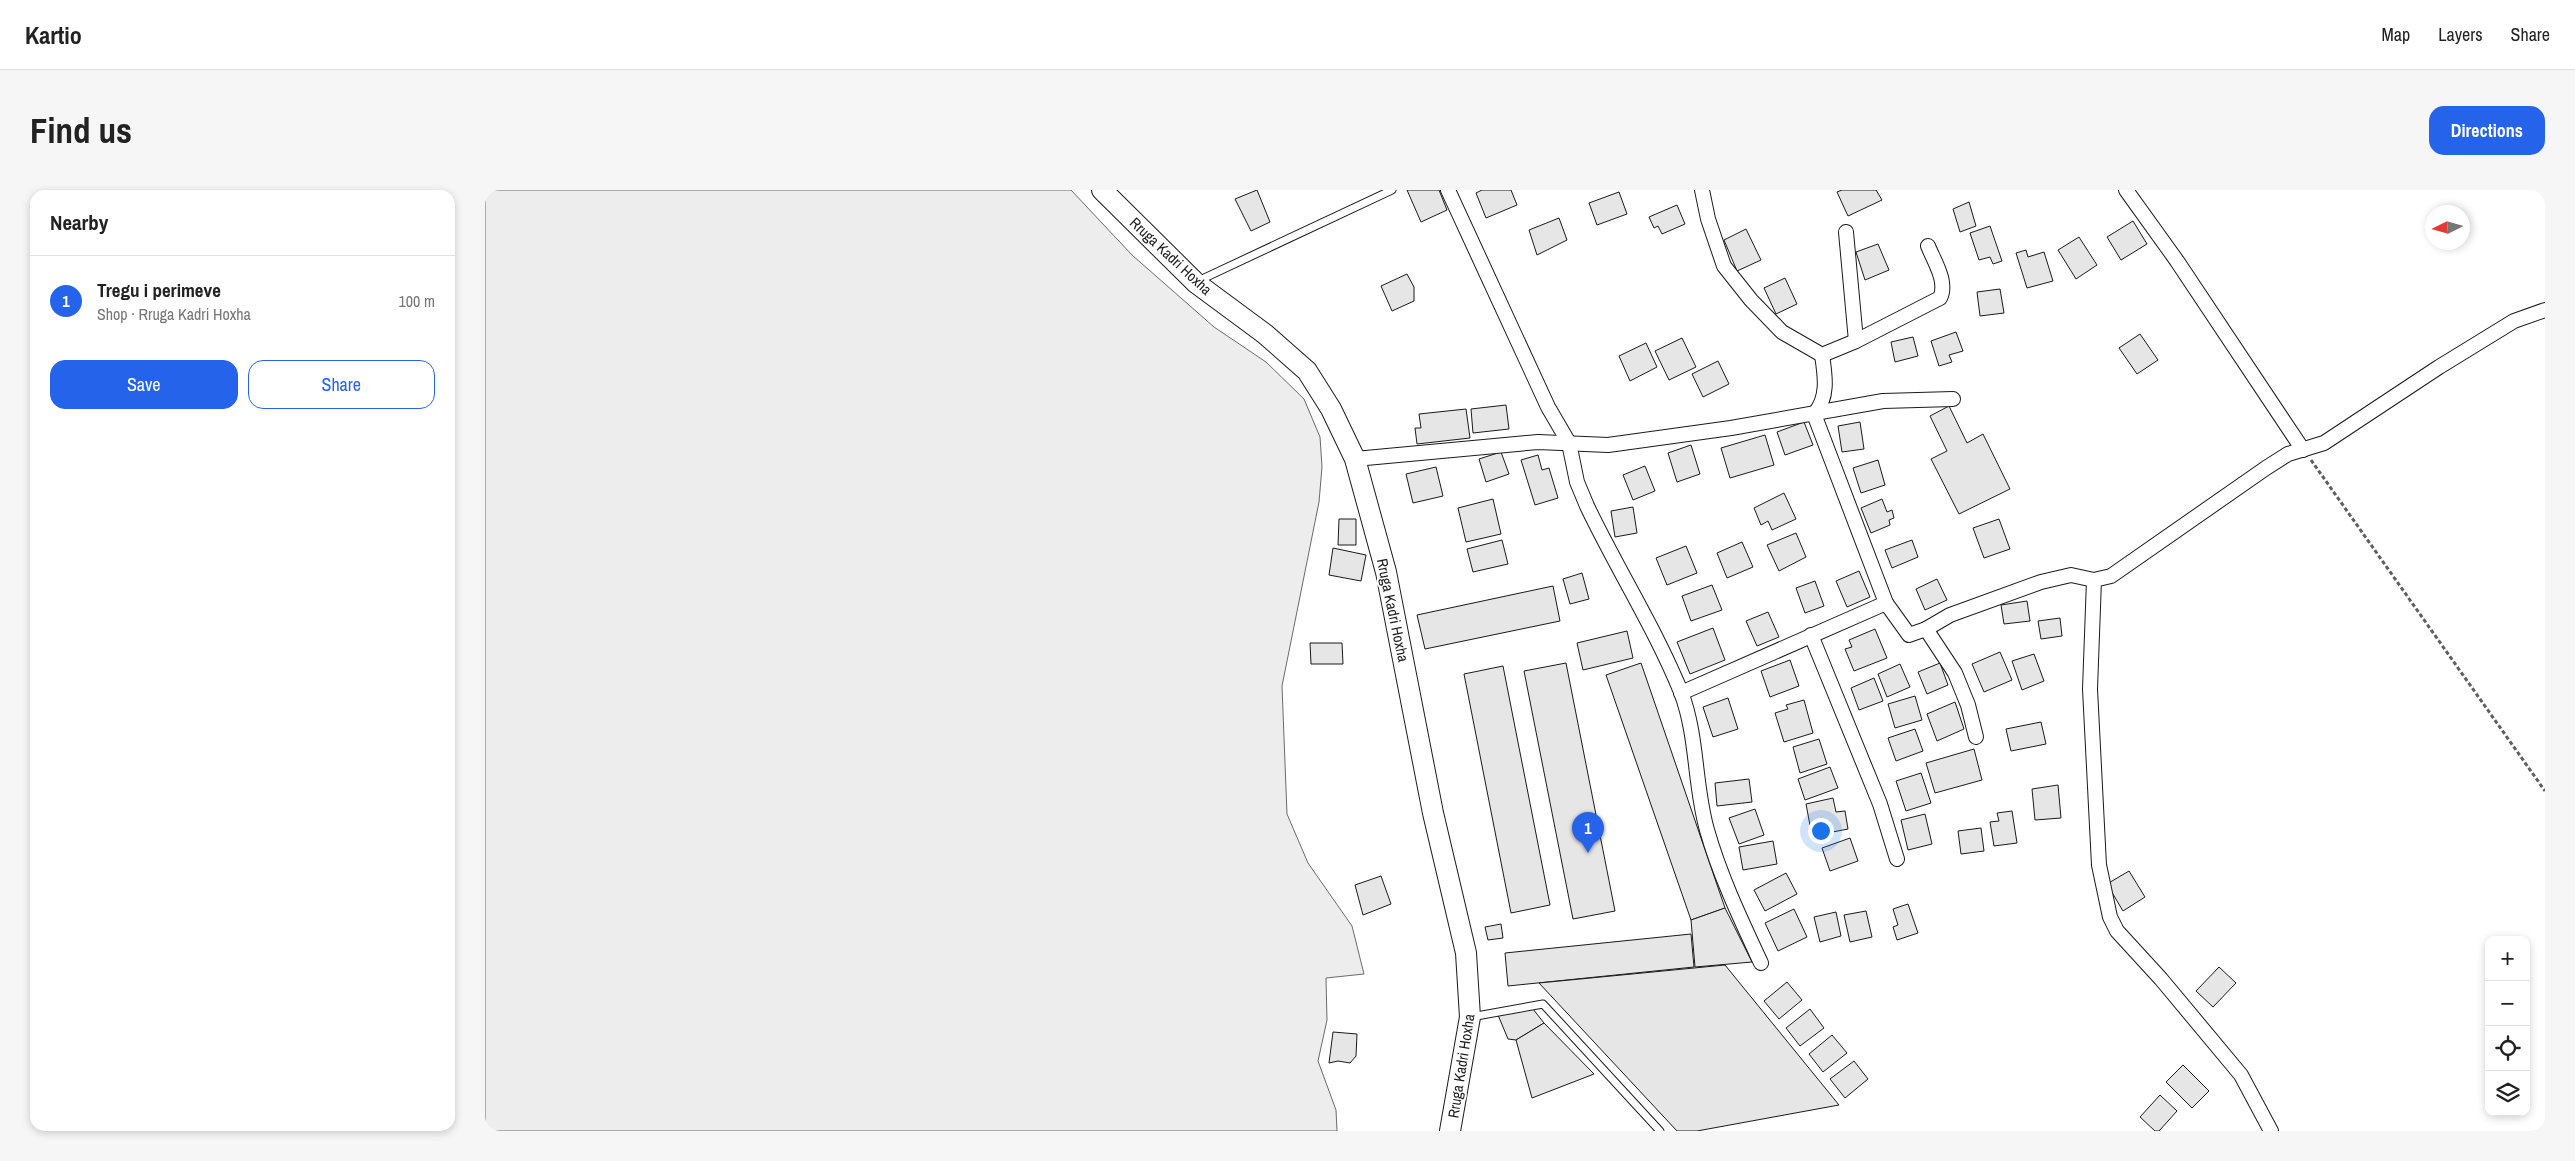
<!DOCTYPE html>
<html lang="en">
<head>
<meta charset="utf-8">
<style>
	body { margin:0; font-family:"Archivo Narrow",sans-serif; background:#f6f6f6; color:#222 }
	.controls { position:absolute; right:15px; bottom:15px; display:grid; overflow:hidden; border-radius:10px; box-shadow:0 2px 8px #0003 }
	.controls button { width:45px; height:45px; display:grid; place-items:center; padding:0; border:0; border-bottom:1px solid #e0e0e0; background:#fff; color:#222; font:25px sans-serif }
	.compass { position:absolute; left:1940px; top:15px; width:45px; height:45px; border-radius:50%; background:#fff; box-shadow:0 2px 8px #0003; rotate:265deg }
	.you { position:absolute; left:1335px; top:640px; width:18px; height:18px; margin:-12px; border:4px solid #fff; border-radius:50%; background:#1a73e8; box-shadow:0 0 0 8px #1a73e833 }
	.badge { display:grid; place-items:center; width:32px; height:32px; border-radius:50%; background:#2563eb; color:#fff; font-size:16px; font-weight:700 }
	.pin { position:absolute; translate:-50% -41px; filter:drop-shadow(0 1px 2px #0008) }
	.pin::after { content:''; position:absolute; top:26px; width:18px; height:15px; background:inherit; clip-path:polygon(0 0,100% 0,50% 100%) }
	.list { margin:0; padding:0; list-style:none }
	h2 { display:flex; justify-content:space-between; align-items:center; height:65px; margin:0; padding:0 20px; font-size:21px }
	h2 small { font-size:16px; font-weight:400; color:#767676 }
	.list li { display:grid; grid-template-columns:32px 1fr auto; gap:15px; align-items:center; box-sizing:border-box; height:90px; padding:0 20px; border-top:1px solid #e0e0e0 }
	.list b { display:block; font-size:19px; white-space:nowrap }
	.list p { margin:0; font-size:16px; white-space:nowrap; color:#767676 }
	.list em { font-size:16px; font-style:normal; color:#767676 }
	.actions { display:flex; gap:10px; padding:15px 20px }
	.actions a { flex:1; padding:11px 0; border:1px solid #2563eb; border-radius:15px; text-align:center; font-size:18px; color:#2563eb }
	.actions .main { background:#2563eb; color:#fff }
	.icon { flex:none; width:28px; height:28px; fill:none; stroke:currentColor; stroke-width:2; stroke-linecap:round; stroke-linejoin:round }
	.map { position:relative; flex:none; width:2060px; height:941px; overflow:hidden; border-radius:15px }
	header { display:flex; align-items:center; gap:30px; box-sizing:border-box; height:70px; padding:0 25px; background:#fff; border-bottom:1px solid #e0e0e0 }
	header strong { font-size:24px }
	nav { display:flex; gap:28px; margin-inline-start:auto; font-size:18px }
	.intro { display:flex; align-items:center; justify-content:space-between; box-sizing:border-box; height:120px; padding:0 30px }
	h1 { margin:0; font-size:35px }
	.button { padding:12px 22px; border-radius:15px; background:#2563eb; color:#fff; font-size:18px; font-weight:700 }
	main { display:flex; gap:30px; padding:0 30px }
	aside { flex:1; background:#fff; border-radius:15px; box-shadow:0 2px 8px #0003 }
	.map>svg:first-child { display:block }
	.green { fill:#ededed; stroke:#6a6a6a }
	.building { fill:#e6e6e6; stroke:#1a1a1a }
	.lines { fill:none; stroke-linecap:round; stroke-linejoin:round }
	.lane-casing { stroke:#1a1a1a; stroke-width:9 }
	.street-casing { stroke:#1a1a1a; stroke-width:16 }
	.secondary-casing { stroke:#1a1a1a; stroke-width:22 }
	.path { stroke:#5f5f5f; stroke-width:3; stroke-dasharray:4 2.5; stroke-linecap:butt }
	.lane { stroke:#fff; stroke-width:7 }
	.street { stroke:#fff; stroke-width:14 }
	.secondary { stroke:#fff; stroke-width:20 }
	.labels { text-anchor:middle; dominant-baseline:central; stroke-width:4; stroke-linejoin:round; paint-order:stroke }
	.street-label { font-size:15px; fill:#1a1a1a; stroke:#fff }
</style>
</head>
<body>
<header>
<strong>Kartio</strong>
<nav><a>Map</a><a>Layers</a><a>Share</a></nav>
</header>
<div class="intro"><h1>Find us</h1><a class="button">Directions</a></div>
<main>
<aside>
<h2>Nearby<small></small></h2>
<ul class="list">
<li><span class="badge">1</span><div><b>Tregu i perimeve</b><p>Shop · Rruga Kadri Hoxha</p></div><em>100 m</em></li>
</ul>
<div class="actions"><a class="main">Save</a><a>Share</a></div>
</aside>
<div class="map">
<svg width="2060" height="941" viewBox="0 0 2060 941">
	<rect width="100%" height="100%" fill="#fff"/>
	<polygon class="green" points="0,0 586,0 647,65 729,137 781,172 819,209 835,247 837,277 834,312 797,496 802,624 823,673 867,736 879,784 841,788 842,830 833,871 851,920 852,941 0,941"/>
	<g class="building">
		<polygon points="772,0 785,32 766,41 750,9"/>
		<polygon points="922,0 954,0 962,20 936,32"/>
		<polygon points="997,0 1026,0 1032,15 1001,28 991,3"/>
		<polygon points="1357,0 1391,0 1397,10 1363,26 1352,2"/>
		<polygon points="1134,2 1142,24 1112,35 1104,13"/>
		<polygon points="1484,12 1491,36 1475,42 1468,19"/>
		<polygon points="1192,15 1200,34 1177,44 1173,36 1169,38 1164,27"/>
		<polygon points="1074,28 1082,50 1052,65 1044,40"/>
		<polygon points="1648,31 1662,54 1636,70 1622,47"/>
		<polygon points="1505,36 1517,71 1508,74 1505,67 1494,70 1485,43"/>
		<polygon points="1261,39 1276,70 1252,81 1239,50"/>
		<polygon points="1594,47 1612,75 1591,89 1573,60"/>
		<polygon points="1393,54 1404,80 1380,90 1371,62"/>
		<polygon points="1541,60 1543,67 1559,62 1568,91 1542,98 1531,63"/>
		<polygon points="922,84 929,97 929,111 907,121 896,96"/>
		<polygon points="1300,88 1312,114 1291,124 1279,98"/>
		<polygon points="1515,99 1519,123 1495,126 1492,102"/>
		<polygon points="1471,142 1478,161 1464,165 1467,172 1454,176 1446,151"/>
		<polygon points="1655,144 1673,170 1652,184 1634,158"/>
		<polygon points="1428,147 1433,166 1410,172 1406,152"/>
		<polygon points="1197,148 1211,177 1184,190 1170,161"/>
		<polygon points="1161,153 1172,177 1145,191 1134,166"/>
		<polygon points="1233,171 1244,194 1218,207 1207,184"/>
		<polygon points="1021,215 1024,239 988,243 986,219"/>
		<polygon points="1464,216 1482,253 1498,244 1525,299 1474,324 1446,269 1462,261 1445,226"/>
		<polygon points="981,219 985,248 932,254 930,238 936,238 934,224"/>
		<polygon points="1319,232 1328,255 1300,265 1292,242"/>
		<polygon points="1375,232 1379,259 1357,262 1353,236"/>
		<polygon points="1280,245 1289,275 1245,288 1236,258"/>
		<polygon points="1206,255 1215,284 1192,292 1183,263"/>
		<polygon points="1016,262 1024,284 1001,292 994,269"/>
		<polygon points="1053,265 1057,280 1064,278 1073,308 1050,315 1036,270"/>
		<polygon points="1393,270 1400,295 1376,303 1368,278"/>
		<polygon points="1160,276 1170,301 1148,310 1138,285"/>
		<polygon points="951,277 958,306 928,313 921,284"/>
		<polygon points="1299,303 1311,329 1287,340 1283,331 1276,335 1269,318"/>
		<polygon points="1008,309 1016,344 981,352 973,318"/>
		<polygon points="1397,309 1402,322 1407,320 1409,328 1404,330 1405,335 1386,343 1376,318"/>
		<polygon points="1148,317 1152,343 1130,347 1126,321"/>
		<polygon points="854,329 871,329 871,355 853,355"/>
		<polygon points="1514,329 1525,359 1499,368 1488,338"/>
		<polygon points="1311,343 1321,367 1294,381 1282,355"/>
		<polygon points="1017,350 1023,374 988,382 982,359"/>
		<polygon points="1427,350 1433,367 1407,378 1400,360"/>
		<polygon points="1257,352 1268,377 1242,388 1232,363"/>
		<polygon points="1201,356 1212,383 1182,395 1171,368"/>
		<polygon points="848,358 881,365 876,391 844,385"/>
		<polygon points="1374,381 1385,407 1362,417 1351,391"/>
		<polygon points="1097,383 1104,409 1085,414 1078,389"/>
		<polygon points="1452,389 1462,410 1440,420 1431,399"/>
		<polygon points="1330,391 1339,416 1320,423 1311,398"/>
		<polygon points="1227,395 1237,420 1206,431 1197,406"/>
		<polygon points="1068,396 1075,431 940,459 932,425"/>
		<polygon points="1542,411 1545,431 1519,434 1516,415"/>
		<polygon points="1283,422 1294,447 1272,456 1261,431"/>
		<polygon points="1575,428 1577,446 1556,449 1553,431"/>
		<polygon points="1228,438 1240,470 1205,484 1192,452"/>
		<polygon points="1390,439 1402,468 1369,481 1360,459 1367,457 1364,450"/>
		<polygon points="1142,441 1148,468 1098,480 1092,453"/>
		<polygon points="825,453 857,453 858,474 826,474"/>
		<polygon points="1515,462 1527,490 1499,502 1487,474"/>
		<polygon points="1549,464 1559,491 1537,500 1527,471"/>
		<polygon points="1305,470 1314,496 1285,507 1276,481"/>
		<polygon points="1081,473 1130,721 1088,729 1039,481"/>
		<polygon points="1156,473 1240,718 1206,730 1121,485"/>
		<polygon points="1455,473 1463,495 1442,504 1433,482"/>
		<polygon points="1415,474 1425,497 1402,507 1393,484"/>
		<polygon points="1018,476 1065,715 1026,723 979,484"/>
		<polygon points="1389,488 1398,511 1374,520 1366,498"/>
		<polygon points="1430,506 1437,530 1410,538 1403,514"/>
		<polygon points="1243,508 1253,539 1228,547 1218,517"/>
		<polygon points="1319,510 1328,543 1299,552 1290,523 1303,519 1301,515"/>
		<polygon points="1470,512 1479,539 1452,551 1442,524"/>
		<polygon points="1556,532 1561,554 1526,561 1521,539"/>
		<polygon points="1430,539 1438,561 1411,571 1403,548"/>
		<polygon points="1334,549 1342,574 1315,583 1308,557"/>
		<polygon points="1489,559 1497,590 1450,603 1441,573"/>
		<polygon points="1345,577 1353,598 1320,610 1313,589"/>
		<polygon points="1436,583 1446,613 1421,621 1411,591"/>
		<polygon points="1264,589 1267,612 1232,616 1230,593"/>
		<polygon points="1573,595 1576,628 1550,630 1547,599"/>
		<polygon points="1348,608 1351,622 1360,621 1363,639 1327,646 1321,614"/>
		<polygon points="1270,619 1279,645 1254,654 1244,628"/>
		<polygon points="1527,621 1532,653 1509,656 1505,632 1514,631 1512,623"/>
		<polygon points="1440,624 1447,654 1423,660 1416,630"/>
		<polygon points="1496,638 1499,661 1476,664 1473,641"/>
		<polygon points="1365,648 1373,671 1345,681 1337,658"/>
		<polygon points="1288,651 1292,674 1258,680 1254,657"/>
		<polygon points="1644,681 1660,707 1638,721 1622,694"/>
		<polygon points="1301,683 1312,704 1280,721 1269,700"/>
		<polygon points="896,686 906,714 878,725 870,695"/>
		<polygon points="1423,714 1433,743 1412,750 1408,737 1413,735 1408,719"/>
		<polygon points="1240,718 1267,772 1210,777 1206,730"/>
		<polygon points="1309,719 1322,747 1293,761 1280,733"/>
		<polygon points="1381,721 1387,747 1365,752 1359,725"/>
		<polygon points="1351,722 1356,746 1335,752 1329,727"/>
		<polygon points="1016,734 1018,748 1003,750 1000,737"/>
		<polygon points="1206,744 1209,777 1023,796 1020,763"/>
		<polygon points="1240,775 1354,915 1212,941 1192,941 1054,793"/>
		<polygon points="1734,777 1751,793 1728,817 1711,801"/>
		<polygon points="1302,792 1317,810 1294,829 1279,811"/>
		<polygon points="1048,819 1059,833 1031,850 1023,849 1013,825"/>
		<polygon points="1325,819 1339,838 1315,856 1301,838"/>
		<polygon points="1059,833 1109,884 1047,908 1031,850"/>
		<polygon points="848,842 872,844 871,866 865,873 853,871 844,873"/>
		<polygon points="1347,845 1362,863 1338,882 1324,864"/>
		<polygon points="1369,871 1383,889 1360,908 1345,889"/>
		<polygon points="1698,875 1724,901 1707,918 1681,892"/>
		<polygon points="1675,905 1692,921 1674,941 1670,941 1655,927"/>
	</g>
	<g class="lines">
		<g class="lane-casing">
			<g id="lane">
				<polyline points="713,91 907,0"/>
				<polyline points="986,827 1058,814 1175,941"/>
			</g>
		</g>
		<g class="street-casing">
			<g id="street">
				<path d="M963,0L1063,217L1084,253L1092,292L1102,316C1132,379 1170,438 1196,502C1213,547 1209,594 1222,640C1235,686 1256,730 1276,773"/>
				<path d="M1217,0L1223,29L1239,76L1266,110L1297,142L1337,165L1371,151L1455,108C1463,92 1449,71 1443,56"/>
				<polyline points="1641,0 1692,71 1818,260"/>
				<polyline points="1361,42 1371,151"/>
				<path d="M1337,165C1340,185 1344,208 1329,224L1401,413L1424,445L1441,439L1465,425L1556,392L1586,385L1609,390"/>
				<polyline points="870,269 1053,252 1123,255 1246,238 1398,211 1468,209"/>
				<polyline points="1441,439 1470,483 1483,515 1491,547"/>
				<polyline points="1326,445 1395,614 1412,669"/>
				<polyline points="1196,503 1401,413"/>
				<polyline points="1786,941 1756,885 1676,789 1632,741 1625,727 1614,675 1605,499 1609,390 1626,386 1781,278 1803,264 1839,253 1954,177 2029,131 2060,120"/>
			</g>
		</g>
		<g class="secondary-casing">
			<polyline id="secondary" points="617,0 711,93 780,144 822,181 846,219 870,269 901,382 948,623 981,763 985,827 965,941"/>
		</g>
		<polyline class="path" points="1826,270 2060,601"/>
		<use href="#lane" class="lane"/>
		<use href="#street" class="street"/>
		<use href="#secondary" class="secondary"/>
	</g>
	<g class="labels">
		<g class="street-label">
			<text transform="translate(686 66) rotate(43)">Rruga Kadri Hoxha</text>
			<text transform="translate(908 420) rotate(78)">Rruga Kadri Hoxha</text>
			<text transform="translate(976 876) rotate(-81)">Rruga Kadri Hoxha</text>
		</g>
	</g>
</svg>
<div class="controls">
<button>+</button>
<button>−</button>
<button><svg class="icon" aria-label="locate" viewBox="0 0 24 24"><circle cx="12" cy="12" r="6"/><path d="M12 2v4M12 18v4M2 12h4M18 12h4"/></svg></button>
<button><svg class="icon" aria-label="layers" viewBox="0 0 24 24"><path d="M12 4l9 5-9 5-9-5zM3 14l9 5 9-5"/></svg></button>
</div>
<svg class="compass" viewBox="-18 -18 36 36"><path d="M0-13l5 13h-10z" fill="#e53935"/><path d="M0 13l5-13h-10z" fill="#767676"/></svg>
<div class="you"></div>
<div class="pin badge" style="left:1103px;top:663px">1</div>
</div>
</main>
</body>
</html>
